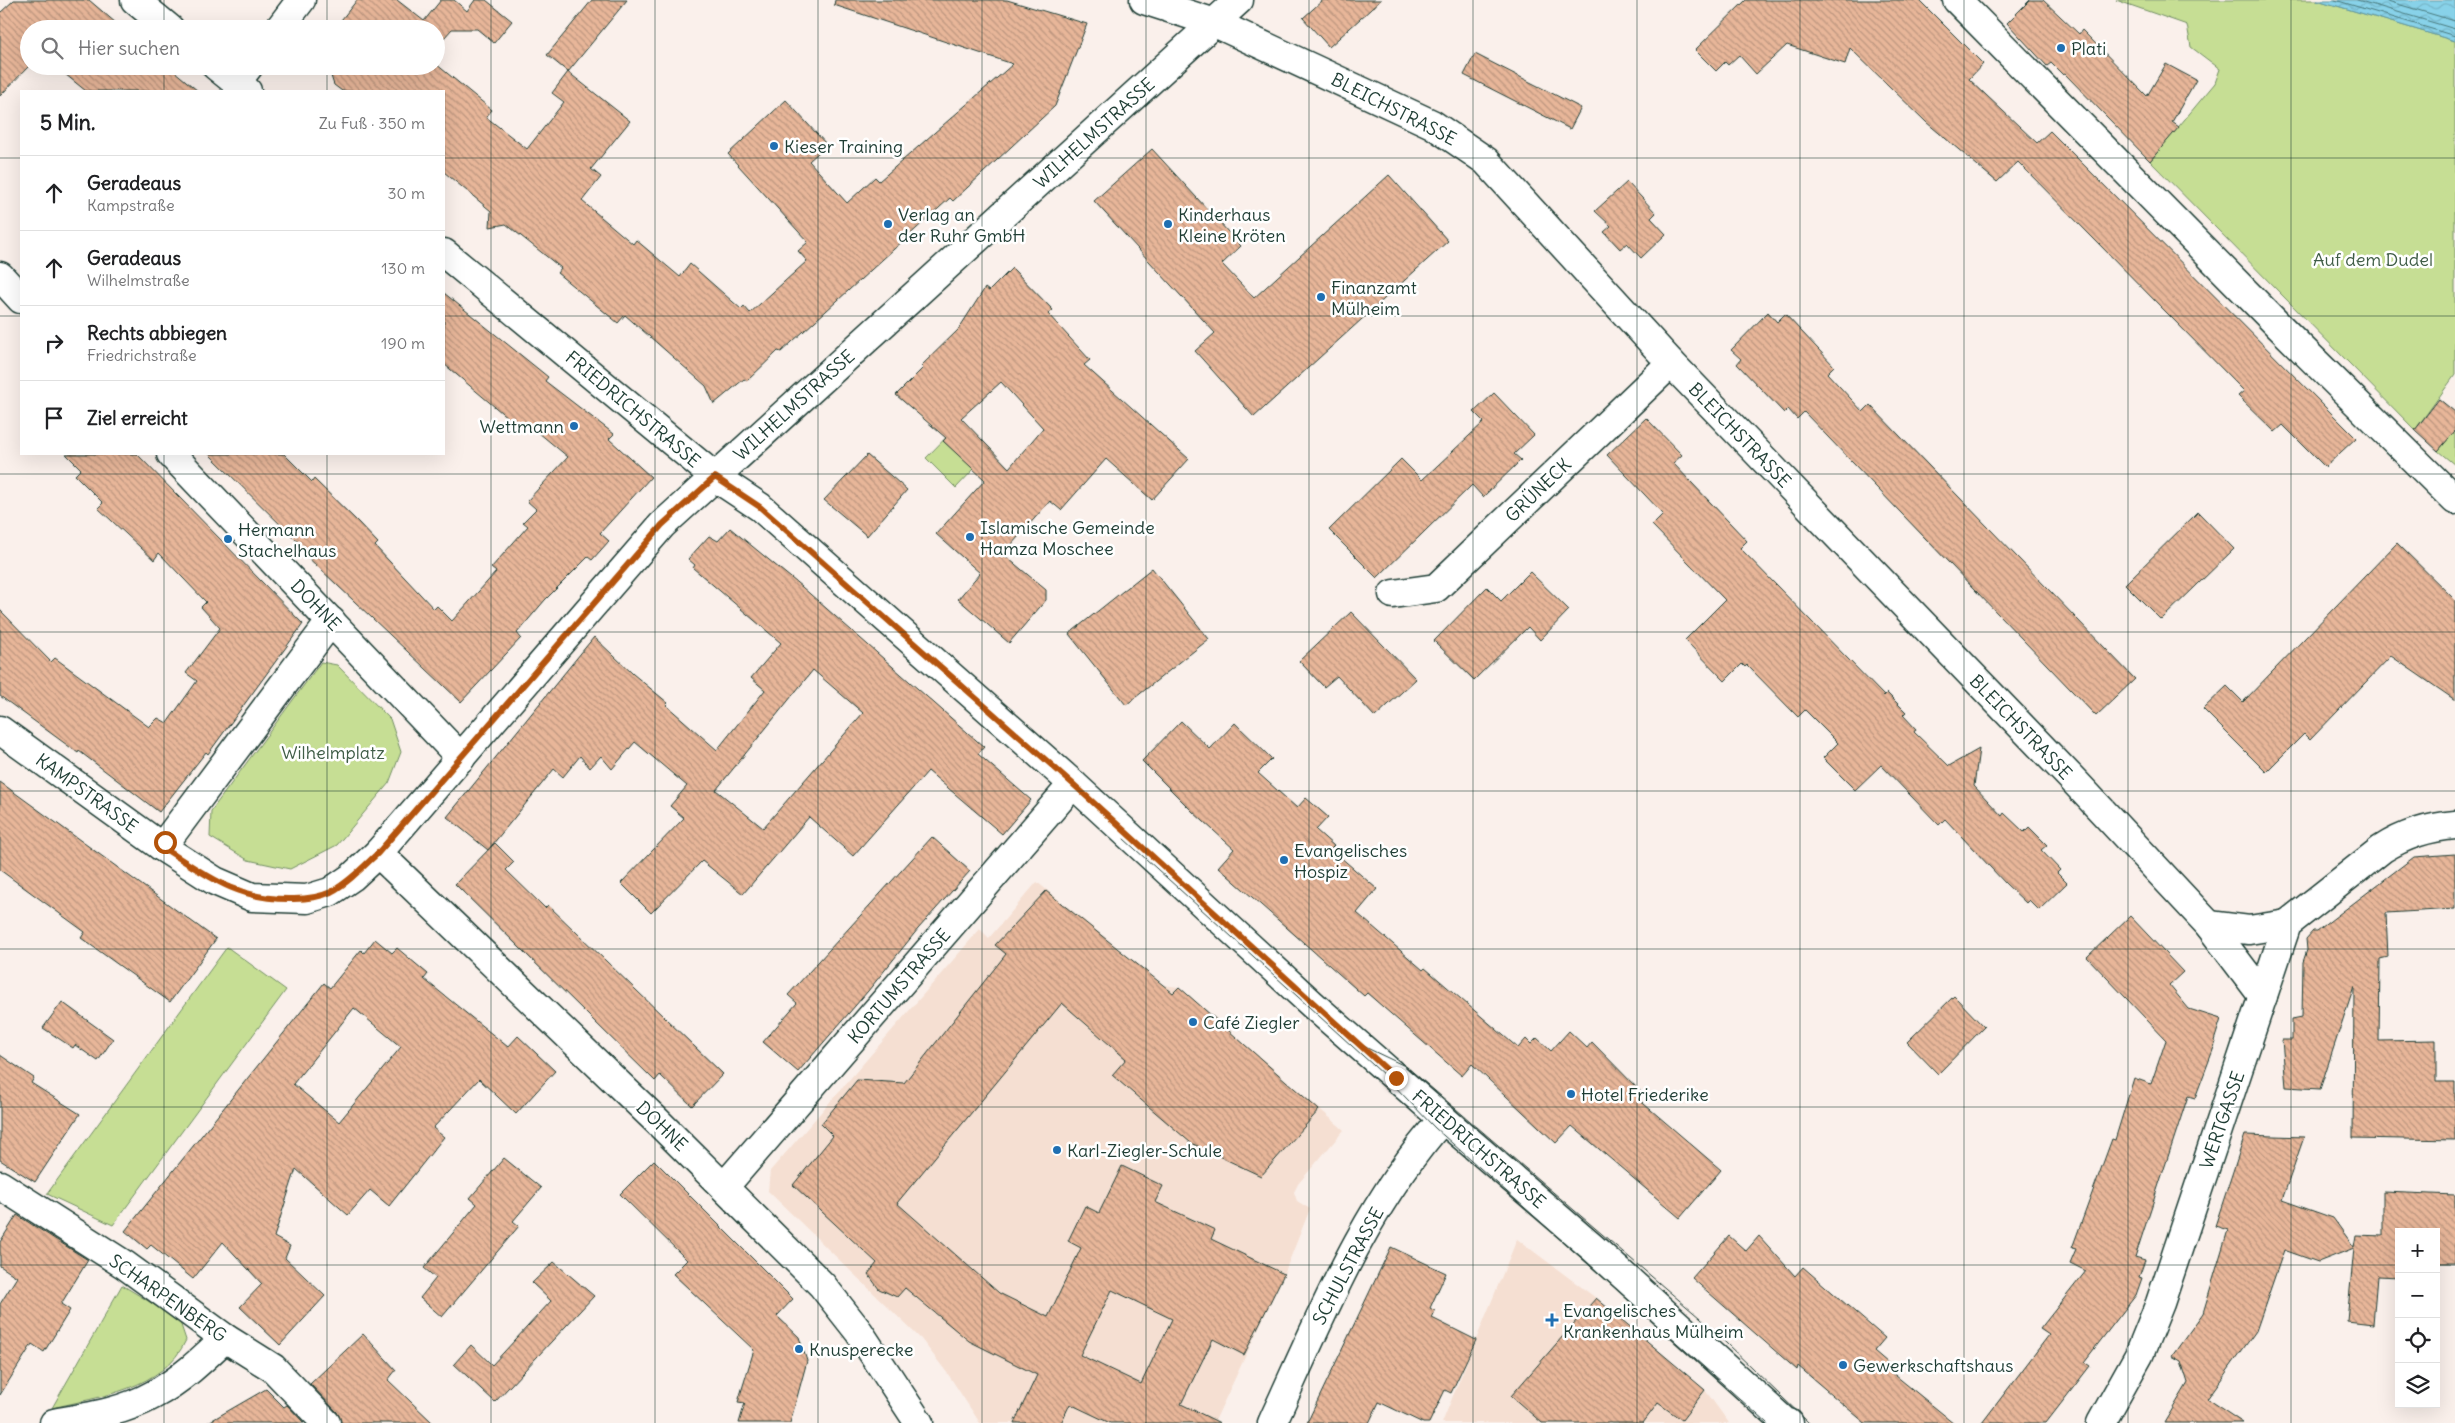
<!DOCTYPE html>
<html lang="de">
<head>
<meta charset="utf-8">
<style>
	body { margin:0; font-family:Delius,sans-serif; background:#f2f2f2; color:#202124 }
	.controls { position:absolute; right:15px; bottom:15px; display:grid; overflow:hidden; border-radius:0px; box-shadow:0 5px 20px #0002 }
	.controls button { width:45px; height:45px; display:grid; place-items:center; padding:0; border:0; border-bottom:1px solid #e0e0e0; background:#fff; color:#202124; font:25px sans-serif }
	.stop { position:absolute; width:15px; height:15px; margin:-11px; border:4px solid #b45309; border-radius:50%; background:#fff }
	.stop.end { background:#b45309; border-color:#fff; box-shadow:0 1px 5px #0008 }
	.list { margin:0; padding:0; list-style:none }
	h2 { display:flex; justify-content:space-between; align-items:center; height:65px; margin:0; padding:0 20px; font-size:21px }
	h2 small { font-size:16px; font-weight:400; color:#757577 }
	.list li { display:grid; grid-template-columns:32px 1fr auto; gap:15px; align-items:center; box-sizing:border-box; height:75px; padding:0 20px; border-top:1px solid #e0e0e0 }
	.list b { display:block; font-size:19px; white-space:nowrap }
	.list p { margin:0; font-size:16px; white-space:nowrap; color:#757577 }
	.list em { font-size:16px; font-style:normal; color:#757577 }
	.icon { flex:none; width:28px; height:28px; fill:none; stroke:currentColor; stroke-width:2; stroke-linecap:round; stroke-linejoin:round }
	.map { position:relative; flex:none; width:2455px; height:1423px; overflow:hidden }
	.search { position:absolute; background:#fff; box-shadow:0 5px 20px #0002; left:20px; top:20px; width:425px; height:55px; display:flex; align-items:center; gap:12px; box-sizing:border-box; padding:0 18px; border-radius:28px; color:#757577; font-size:19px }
	.panel { position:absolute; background:#fff; box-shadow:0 5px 20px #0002; left:20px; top:90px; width:425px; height:365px; border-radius:0px }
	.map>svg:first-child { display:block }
	.built { fill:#f5dfd2 }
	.green { fill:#c6de94; stroke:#728e64 }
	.water { fill:url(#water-waves); stroke:#5e96a1 }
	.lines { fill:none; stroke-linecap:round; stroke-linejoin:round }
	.shore { stroke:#49797c; stroke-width:1 }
	.building { fill:url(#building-back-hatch); stroke:#1f3d34; fill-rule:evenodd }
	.street-casing { stroke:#1f3d34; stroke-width:31 }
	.secondary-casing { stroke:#1f3d34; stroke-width:31 }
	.street { stroke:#fff; stroke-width:28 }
	.secondary { stroke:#fff; stroke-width:28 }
	.tram { stroke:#1f3d34; stroke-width:1 }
	.route { stroke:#b45309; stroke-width:6 }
	.grid { fill:none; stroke:#1f3d34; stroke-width:1; stroke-opacity:0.55 }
	.poi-dot { fill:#1f6fb2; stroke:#fff; stroke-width:2 }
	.labels { text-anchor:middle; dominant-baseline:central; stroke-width:5; stroke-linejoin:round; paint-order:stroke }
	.poi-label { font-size:18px; fill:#1f3d34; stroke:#fff; text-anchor:start }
	.street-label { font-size:18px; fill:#1f3d34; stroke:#fff }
	.park-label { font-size:18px; fill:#405d47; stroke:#fff }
</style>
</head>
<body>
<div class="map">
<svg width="2455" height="1423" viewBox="0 0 2455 1423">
	<defs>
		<pattern id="water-waves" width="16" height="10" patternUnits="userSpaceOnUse" patternTransform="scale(1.25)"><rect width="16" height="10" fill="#88d2e9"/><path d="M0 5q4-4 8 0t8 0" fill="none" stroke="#75b5c8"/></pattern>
		<pattern id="building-back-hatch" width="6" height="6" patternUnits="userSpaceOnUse" patternTransform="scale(1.25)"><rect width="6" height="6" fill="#e8b699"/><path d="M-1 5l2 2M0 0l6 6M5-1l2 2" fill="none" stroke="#bb957e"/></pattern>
	</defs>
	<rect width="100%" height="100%" fill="#faf0eb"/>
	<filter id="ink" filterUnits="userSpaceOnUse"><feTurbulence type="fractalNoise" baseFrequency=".02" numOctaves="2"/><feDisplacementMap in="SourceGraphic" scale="10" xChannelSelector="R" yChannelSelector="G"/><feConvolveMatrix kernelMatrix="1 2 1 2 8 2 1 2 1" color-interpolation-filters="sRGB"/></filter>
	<g filter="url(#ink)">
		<g class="built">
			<polygon points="1037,882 1163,985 1179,987 1344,1130 1298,1184 1294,1192 1297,1201 1310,1209 1284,1274 1214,1423 980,1423 948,1374 921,1339 768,1191 770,1171 980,929 989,938"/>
			<polygon points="1517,1239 1596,1298 1705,1390 1729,1423 1442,1423"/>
		</g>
		<g class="green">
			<polygon points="2116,0 2317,0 2455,41 2455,375 2415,430 2150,161 2215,83 2220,69 2191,47 2187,25"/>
			<polygon points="962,421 992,450 956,488 926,458"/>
			<polygon points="2455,431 2455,465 2438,451"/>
			<polygon points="321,662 337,665 390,719 401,752 389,783 337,845 290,869 248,860 210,837 211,811"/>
			<polygon points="227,947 286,990 113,1225 47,1194"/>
			<path d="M122,1285L176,1318L181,1325L186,1340C164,1389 98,1397 52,1408Z"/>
		</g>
		<polygon class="water" points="2317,0 2455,0 2455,41"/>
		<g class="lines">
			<g class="shore">
				<polyline points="2335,0 2455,36"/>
				<polyline points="2357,0 2455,29"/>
				<polyline points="2384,0 2455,21"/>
			</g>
		</g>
		<g class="building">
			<polygon points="14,0 89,0 123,29 29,29 29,66 0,96 0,13"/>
			<polygon points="357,0 397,0 424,21 441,0 454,0 467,11 475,0 486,0 512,21 494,43 477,29 452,29 436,47 436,29 334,29"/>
			<polygon points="592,0 627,0 568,72 547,55"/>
			<polygon points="835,0 1007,0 1087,24 1055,106 953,201 950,198 781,352 778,351 747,381 744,379 714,404 706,386 625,315 618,323 557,273 561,268 506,224 490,227 491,211 444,172 444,91 342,91 334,85 330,73 321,66 436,66 436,64 492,110 486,117 527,149 564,102 552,93 568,72 630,121 591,169 601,177 582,201 633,244 636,240 680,277 690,264 741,309 744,306 750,313 807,261 798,251 808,242 728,154 786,100 827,145 809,161 847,203 875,177 879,181 1013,64 834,5"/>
			<polygon points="1323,0 1381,0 1329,47 1303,18"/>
			<polygon points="1746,0 1919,0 1983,64 1969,79 2037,143 2050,131 2356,438 2325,467 2283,425 2275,432 2238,396 2244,391 2018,162 1997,182 1926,122 1850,48 1845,64 1787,45 1756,74 1739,55 1728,65 1725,62 1716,71 1695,50"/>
			<polygon points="2030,0 2043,0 2079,34 2082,30 2147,96 2166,64 2196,80 2172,122 2179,127 2150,161 2065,74 2063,75 2051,63 2047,66 2007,23"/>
			<polygon points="1475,54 1581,108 1570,129 1464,75"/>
			<polygon points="55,66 168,66 198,91 86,91"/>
			<polygon points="1152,149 1241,246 1222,264 1254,298 1389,175 1448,241 1254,417 1195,351 1215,333 1094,201"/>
			<polygon points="1627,182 1656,213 1651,218 1666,234 1641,258 1627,243 1620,249 1604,232 1611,226 1595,211"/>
			<path d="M1012,268L1053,310L1048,314L1090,360L1084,365L1189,459L1152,500L1106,459L1061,510L1050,501L1003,554L1046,590V600L1009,643L958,599L980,573L936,534L985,480L943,441L946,438L896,395L923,368L921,366L958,330L985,288L989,291ZM1001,382L1043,428L1009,468L961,418Z"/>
			<polygon points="444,293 548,377 545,381 614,434 609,439 651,477 600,533 609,541 592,560 588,557 545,600 517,633 521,638 461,702 301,551 304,548 209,454 284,454 312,482 314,479 358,522 378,543 375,546 434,609 437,606 452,621 496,572 491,568 528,526 523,522 536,509 527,501 568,457 527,423 521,429 444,364"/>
			<polygon points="1768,312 1777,322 1785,314 1834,366 1827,373 1863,412 1870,405 2135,679 2096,716 1804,412 1797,419 1788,409 1784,413 1737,364 1741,359 1731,350"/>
			<polygon points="1494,393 1534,435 1514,454 1521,460 1483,497 1472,485 1377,578 1329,530 1401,459 1422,480 1484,422 1474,412"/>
			<polygon points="2439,399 2455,412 2455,431 2438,451 2415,430"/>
			<polygon points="1646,418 1682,455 1673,463 1747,541 1740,548 1884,696 1887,693 1906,712 1903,715 1916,729 1914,732 1949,766 1979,749 1974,786 2002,816 2004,813 2024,832 2029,827 2047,845 2041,850 2060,870 2057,873 2067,883 2039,910 2029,900 2026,903 2006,884 1945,819 1939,825 1881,765 1855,790 1823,758 1838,743 1805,710 1798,717 1747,665 1745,667 1742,664 1725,681 1685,640 1725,600 1652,525 1663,514 1607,455"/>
			<polygon points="66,454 137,454 303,624 208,754 206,752 159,812 79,751 78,753 0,696 0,610 51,662 55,658 149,727 158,718 167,723 197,681 186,673 220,628 201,607 206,602 159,553 154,560 98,508 103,503 75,475 81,469"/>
			<polygon points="867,455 907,490 867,536 824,500"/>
			<polygon points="2198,512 2234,549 2161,620 2125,584"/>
			<path d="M730,528L802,587L984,747L978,754L1031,800L1002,834L928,771L853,856L809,817L743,894L702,861L651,913L621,883L684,818L670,806L687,786L635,742L612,769L601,756L590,768L580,756L563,777L554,769L488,850L447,817L594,637L633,674L668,703L666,705L717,750L765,690L751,678L781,643L693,568L695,565L688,559L709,536L718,541ZM813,670L863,713L763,828L716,790Z"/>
			<polygon points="2397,543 2455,600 2455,700 2391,656 2310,740 2304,734 2266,772 2203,709 2227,686 2243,702"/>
			<polygon points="1152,568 1209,639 1126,705 1069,634"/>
			<polygon points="1530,572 1569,610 1540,640 1528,627 1474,680 1434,641 1487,587 1501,601"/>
			<polygon points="1351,612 1416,679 1375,717 1337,676 1324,687 1299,661"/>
			<polygon points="1181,721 1210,749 1235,723 1272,759 1258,773 1297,808 1306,798 1328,817 1316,830 1334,846 1331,849 1377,889 1357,913 1423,970 1425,968 1518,1048 1526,1039 1531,1044 1537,1038 1551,1051 1569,1031 1587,1048 1592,1042 1642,1093 1637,1098 1721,1170 1680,1218 1572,1126 1556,1143 1472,1064 1462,1076 1367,993 1364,996 1218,867 1234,849 1193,812 1142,761"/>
			<polygon points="0,782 216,939 170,1002 81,938 85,932 0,870"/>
			<polygon points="932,837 970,871 918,929 868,991 798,1072 763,1042 797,1003 788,995"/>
			<polygon points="495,843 514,862 506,870 545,908 548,905 723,1074 692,1106 660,1075 655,1081 455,884"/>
			<polygon points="2455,854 2455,909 2386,913 2388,957 2380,959 2379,1041 2436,1040 2436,1082 2455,1082 2455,1140 2353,1138 2354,986 2320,1089 2286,1087 2282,1040 2292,1040 2292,1019 2302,1017 2303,962 2307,950 2306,939 2313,931 2317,931 2414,857"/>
			<path d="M1046,891L1173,993L1179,987L1319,1110L1261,1176L1191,1143L1112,1075L1126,1059L1062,1003L897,1203L999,1293L1048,1317L1081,1248L1068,1241L1085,1206L1099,1213L1122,1166L1163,1186L1155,1202L1215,1230L1211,1239L1284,1274L1244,1355L1213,1339L1181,1404L1220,1423H1110L1070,1404L1061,1423H1014L1037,1375L969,1341L905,1288L897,1297L879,1289L868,1274L877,1263L793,1185L833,1136L821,1124L857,1080L904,1083L1006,954L995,945ZM1112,1290L1172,1319L1141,1384L1080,1355Z"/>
			<polygon points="2130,916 2183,972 2169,985 2189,1009 2221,1019 2214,1041 2216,1042 2195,1098 2188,1096 2135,1257 2145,1260 2139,1277 2142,1278 2136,1295 2084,1362 2090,1366 2046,1423 1982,1423 2049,1335 2040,1329 2086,1271 2070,1263 2076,1249 2072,1248 2112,1139 2115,1140 2134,1078 2151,1084 2166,1040 2087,957"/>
			<path d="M375,939L392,953L397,948L428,974L424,979L508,1047L518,1036L555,1071L516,1114L479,1079L433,1128L444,1137L389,1206L370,1190L348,1215L296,1169L274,1237L290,1246L285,1258L325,1296L280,1345L240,1307L262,1284L223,1242L193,1279L151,1245L147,1249L125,1231L324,983L330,988L361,950L364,953ZM354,1008L401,1047L339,1122L293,1084Z"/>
			<polygon points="1954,996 1984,1027 1938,1074 1907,1042"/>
			<polygon points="62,1002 113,1039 98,1061 75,1045 73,1048 43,1028"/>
			<polygon points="0,1055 34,1078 31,1083 80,1114 35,1182 0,1160"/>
			<polygon points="2245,1135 2304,1137 2282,1200 2333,1218 2354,1247 2356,1235 2383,1236 2383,1192 2455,1195 2455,1263 2436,1263 2436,1232 2399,1232 2399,1277 2377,1276 2373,1324 2347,1321 2354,1248 2318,1262 2284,1250 2256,1331 2207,1399 2243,1423 2164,1423 2188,1383 2181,1361 2172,1356 2203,1313 2228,1230 2215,1226"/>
			<polygon points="504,1158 541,1188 513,1221 519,1226 442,1317 420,1298 436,1278 424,1268 477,1204 470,1198"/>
			<polygon points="654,1160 793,1299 777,1316 799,1337 807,1361 790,1423 739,1423 745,1403 738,1402 754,1350 673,1274 687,1260 620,1194"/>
			<polygon points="17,1215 88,1260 61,1304 70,1310 44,1352 32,1344 0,1395 0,1304 17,1277 0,1266 0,1242"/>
			<polygon points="1729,1236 1746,1251 1759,1236 1795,1276 1803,1267 1885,1338 1874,1351 1888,1363 1885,1367 1954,1423 1865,1423 1798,1366 1797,1370 1692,1278"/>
			<polygon points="1391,1247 1446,1273 1430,1308 1435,1311 1432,1318 1476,1340 1451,1393 1445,1390 1429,1423 1423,1423 1379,1402 1369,1423 1307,1423"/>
			<polygon points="554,1262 594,1296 495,1402 454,1364 471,1345 492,1365 551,1301 532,1283"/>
			<polygon points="1596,1298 1705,1390 1682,1420 1658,1403 1643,1423 1542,1423 1511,1396"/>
			<polygon points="363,1334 396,1370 388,1380 433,1423 341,1423 337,1412 310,1384"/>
			<polygon points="266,1389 284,1407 287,1405 304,1423 207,1423"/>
		</g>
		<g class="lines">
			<g class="street-casing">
				<g id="street">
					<polyline points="1144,0 1215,23 1432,124 1486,161 1671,363 2077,784 2209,925 2263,996"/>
					<polyline points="1957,0 2279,326 2455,500"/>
					<polyline points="279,29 301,0"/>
					<polyline points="236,83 249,66"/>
					<polyline points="715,477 1239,0"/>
					<polyline points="1393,594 1436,588 1671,363"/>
					<polyline points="162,847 331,621"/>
					<polyline points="378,853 657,1121 822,1285 859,1332 919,1423"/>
					<polyline points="2209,925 2249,930 2287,924"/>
					<polyline points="0,1185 125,1265 225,1338 273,1368 326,1423"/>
					<polyline points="724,1187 1073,784"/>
					<path d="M54,1423C87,1417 123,1412 153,1395C180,1381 203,1359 225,1338"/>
					<path d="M1272,1423C1321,1317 1364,1207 1443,1119"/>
					<path d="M2101,1423L2139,1355L2160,1303L2287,924L2382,849C2404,835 2429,827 2455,825"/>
				</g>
			</g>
			<g class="secondary-casing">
				<g id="secondary">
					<polyline points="135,0 170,29"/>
					<polyline points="216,66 247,91"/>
					<polyline points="444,253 715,477 760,507 1073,784 1313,1005 1443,1119 1593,1248 1785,1422 1789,1423"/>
					<polyline points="0,276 21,299"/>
					<polyline points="171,454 461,758"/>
					<polyline points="0,730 162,847 215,881 252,897 307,899 330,892 352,877 378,853 662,525 715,477"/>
				</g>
			</g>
			<use href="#street" class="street"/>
			<use href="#secondary" class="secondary"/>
			<g class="tram">
				<polyline points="1124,839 1384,1075 1435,1128 1767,1423"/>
				<polyline points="1350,1040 1407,1067 1700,1318 1809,1423"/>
			</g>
		</g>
	</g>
	<g class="lines" filter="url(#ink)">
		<path class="route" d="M165,842L162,847C206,875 238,901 294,899C306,899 320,897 331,892C349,882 363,867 378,853L662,525L715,477L760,507L1073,784L1396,1078"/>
	</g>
	<path class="grid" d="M164,0V29M327,0V29M491,0V1423M655,0V1423M818,0V1423M982,0V1423M1146,0V1423M1309,0V1423M1473,0V1423M1637,0V1423M1800,0V1423M1964,0V1423M2128,0V1423M2291,0V1423M164,66V91M327,66V91M0,158H21M444,158H2455M0,316H21M444,316H2455M164,454V1423M327,454V1423M0,474H2455M0,632H2455M0,791H2455M0,949H2455M0,1107H2455M0,1265H2399M2436,1265H2455"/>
	<g class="poi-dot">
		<circle cx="2061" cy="48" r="5"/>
		<circle cx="774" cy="146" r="5"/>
		<circle cx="888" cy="224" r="5"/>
		<circle cx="1168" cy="224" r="5"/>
		<circle cx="1321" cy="297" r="5"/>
		<circle cx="574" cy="426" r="5"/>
		<circle cx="970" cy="537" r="5"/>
		<circle cx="228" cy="539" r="5"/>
		<circle cx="1284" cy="860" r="5"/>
		<circle cx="1193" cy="1022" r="5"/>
		<circle cx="1571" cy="1094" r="5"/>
		<circle cx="1057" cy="1150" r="5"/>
		<path d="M1549.5 1312.5h5v5h5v5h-5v5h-5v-5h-5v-5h5z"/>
		<circle cx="799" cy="1349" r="5"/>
		<circle cx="1843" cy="1365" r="5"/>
	</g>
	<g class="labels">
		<g class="poi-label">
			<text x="2071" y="48">Plati</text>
			<text x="784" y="146">Kieser Training</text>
			<text x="898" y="214">Verlag an<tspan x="898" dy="21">der Ruhr GmbH</tspan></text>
			<text x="1178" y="214">Kinderhaus<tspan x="1178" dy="21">Kleine Kröten</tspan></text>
			<text x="1331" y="287">Finanzamt<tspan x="1331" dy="21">Mülheim</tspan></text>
			<text x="564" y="426" text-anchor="end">Wettmann</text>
			<text x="980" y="527">Islamische Gemeinde<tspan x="980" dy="21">Hamza Moschee</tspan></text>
			<text x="238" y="529">Hermann<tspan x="238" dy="21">Stachelhaus</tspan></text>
			<text x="1294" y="850">Evangelisches<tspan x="1294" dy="21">Hospiz</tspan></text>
			<text x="1203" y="1022">Café Ziegler</text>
			<text x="1581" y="1094">Hotel Friederike</text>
			<text x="1067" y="1150">Karl-Ziegler-Schule</text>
			<text x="1563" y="1310">Evangelisches<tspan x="1563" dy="21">Krankenhaus Mülheim</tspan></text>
			<text x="809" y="1349">Knusperecke</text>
			<text x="1853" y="1365">Gewerkschaftshaus</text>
		</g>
		<g class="street-label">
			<text transform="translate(1394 109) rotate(27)">BLEICHSTRASSE</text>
			<text transform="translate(1094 133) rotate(-42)">WILHELMSTRASSE</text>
			<text transform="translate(794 405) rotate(-42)">WILHELMSTRASSE</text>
			<text transform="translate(633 409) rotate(40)">FRIEDRICHSTRASSE</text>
			<text transform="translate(1740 435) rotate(46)">BLEICHSTRASSE</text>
			<text transform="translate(1538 490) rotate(-44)">GRÜNECK</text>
			<text transform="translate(316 605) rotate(46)">DOHNE</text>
			<text transform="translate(2021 727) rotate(46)">BLEICHSTRASSE</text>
			<text transform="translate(87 793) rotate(36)">KAMPSTRASSE</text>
			<text transform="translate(899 986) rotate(-49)">KORTUMSTRASSE</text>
			<text transform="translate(2222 1120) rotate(-71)">WERTGASSE</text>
			<text transform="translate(662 1126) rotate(44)">DOHNE</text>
			<text transform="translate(1479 1149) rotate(41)">FRIEDRICHSTRASSE</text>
			<text transform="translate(1348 1266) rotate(-62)">SCHULSTRASSE</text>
			<text transform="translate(168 1298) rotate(35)">SCHARPENBERG</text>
		</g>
		<g class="park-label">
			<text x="2373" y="259">Auf dem Dudel</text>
			<text x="333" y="752">Wilhelmplatz</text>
		</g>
	</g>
</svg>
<div class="controls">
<button>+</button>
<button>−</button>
<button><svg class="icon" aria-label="locate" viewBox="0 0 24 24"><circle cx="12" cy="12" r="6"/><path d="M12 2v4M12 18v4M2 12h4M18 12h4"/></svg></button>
<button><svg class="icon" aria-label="layers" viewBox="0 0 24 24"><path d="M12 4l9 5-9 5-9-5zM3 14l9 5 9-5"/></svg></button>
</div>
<div class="stop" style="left:165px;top:842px"></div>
<div class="stop end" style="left:1396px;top:1078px"></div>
<div class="search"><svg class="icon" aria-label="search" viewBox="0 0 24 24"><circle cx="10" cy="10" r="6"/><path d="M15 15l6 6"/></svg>Hier suchen</div>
<section class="panel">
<h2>5 Min.<small>Zu Fuß · 350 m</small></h2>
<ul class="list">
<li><svg class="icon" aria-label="ahead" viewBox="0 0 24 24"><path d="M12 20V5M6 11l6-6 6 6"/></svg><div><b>Geradeaus</b><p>Kampstraße</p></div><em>30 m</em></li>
<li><svg class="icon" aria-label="ahead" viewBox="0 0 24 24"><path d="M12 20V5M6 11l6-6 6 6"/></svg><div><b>Geradeaus</b><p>Wilhelmstraße</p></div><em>130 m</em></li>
<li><svg class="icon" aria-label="right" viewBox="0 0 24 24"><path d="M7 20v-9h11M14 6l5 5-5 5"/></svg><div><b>Rechts abbiegen</b><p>Friedrichstraße</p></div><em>190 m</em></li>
<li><svg class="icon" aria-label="arrive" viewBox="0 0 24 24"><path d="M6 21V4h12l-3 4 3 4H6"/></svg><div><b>Ziel erreicht</b></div></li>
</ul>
</section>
</div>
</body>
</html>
